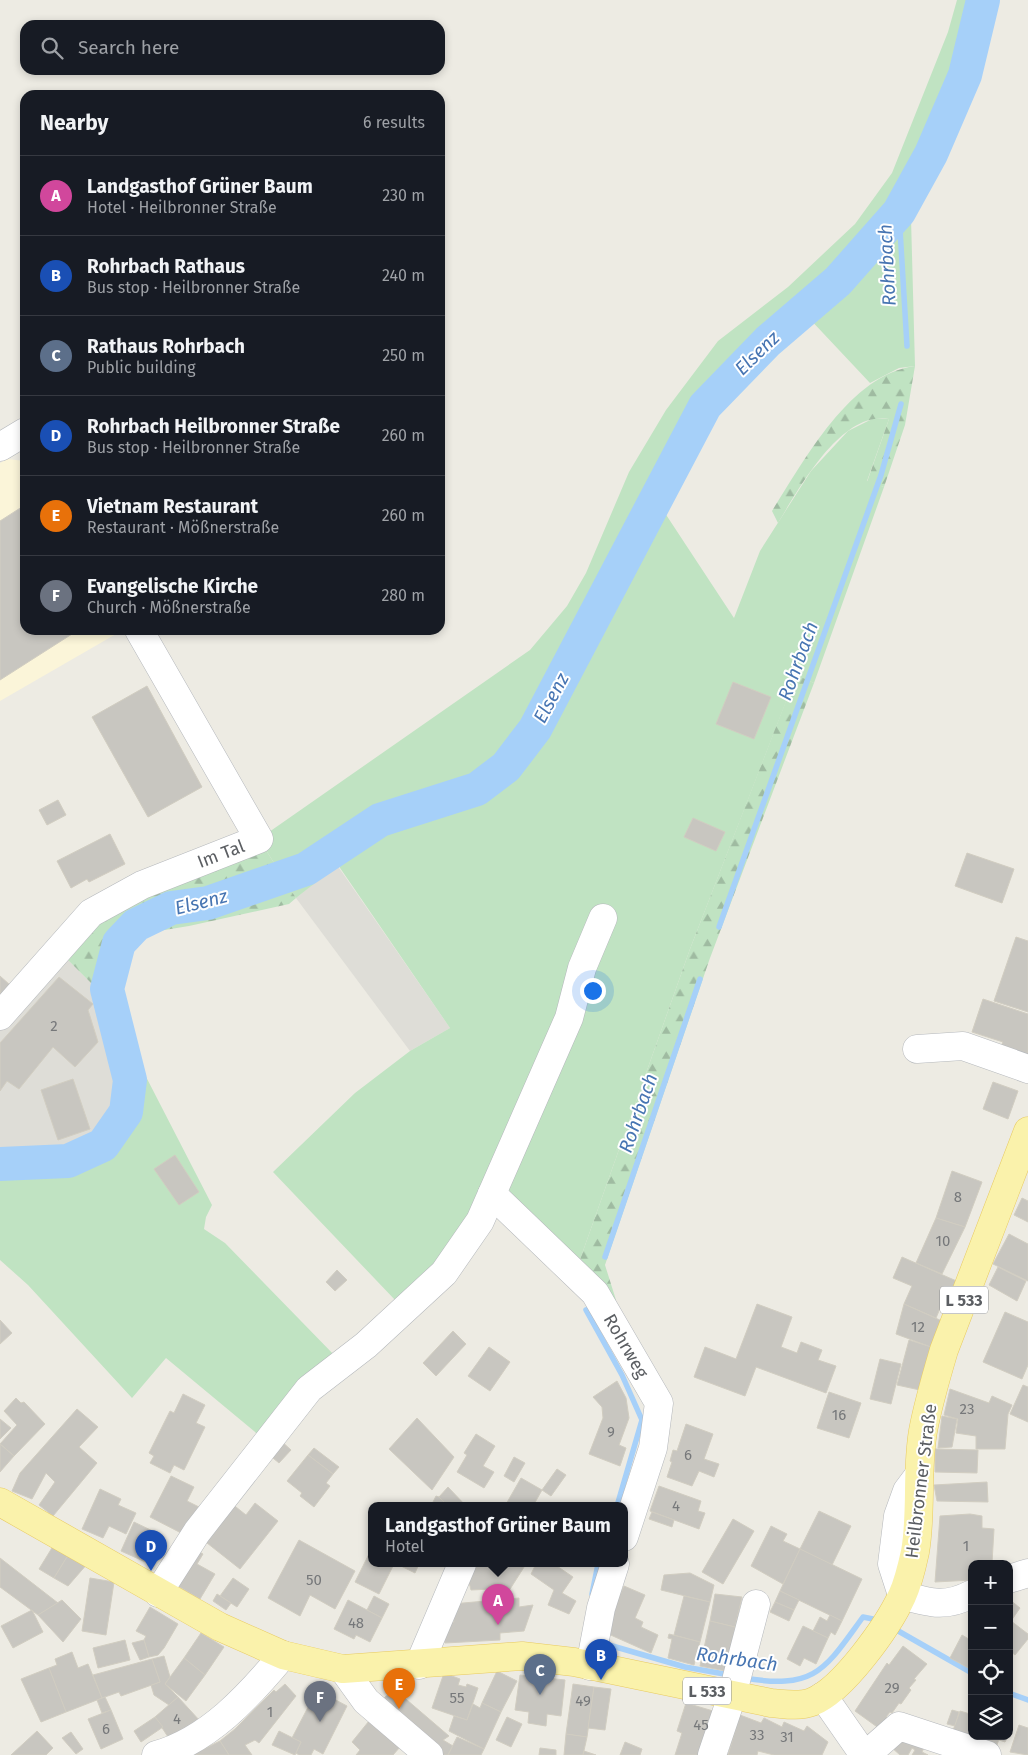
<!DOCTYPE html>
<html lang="en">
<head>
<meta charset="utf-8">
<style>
	body { margin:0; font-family:"Fira Sans",sans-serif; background:#20242c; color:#f1f3f6 }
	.controls { position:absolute; right:15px; bottom:15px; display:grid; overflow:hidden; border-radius:10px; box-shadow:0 2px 8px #0003 }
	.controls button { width:45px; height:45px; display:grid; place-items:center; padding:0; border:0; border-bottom:1px solid #363941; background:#171b24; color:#f1f3f6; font:25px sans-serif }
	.you { position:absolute; left:592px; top:990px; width:18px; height:18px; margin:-12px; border:4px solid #fff; border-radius:50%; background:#1a73e8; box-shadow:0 0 0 8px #1a73e833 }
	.badge { display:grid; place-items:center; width:32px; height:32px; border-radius:50%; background:#de4f37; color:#fff; font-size:16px; font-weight:700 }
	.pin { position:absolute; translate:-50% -41px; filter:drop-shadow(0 1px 2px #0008) }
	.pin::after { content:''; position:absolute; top:26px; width:18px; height:15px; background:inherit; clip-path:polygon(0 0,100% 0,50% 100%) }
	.popup { position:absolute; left:368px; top:1502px; width:260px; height:65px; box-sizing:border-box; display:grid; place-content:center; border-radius:10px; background:#171b24; filter:drop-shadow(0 1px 4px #0005); font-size:16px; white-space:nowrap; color:#9ea1a6 }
	.popup b { font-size:19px; color:#f1f3f6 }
	.popup::after { content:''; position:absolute; left:50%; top:100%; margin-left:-10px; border:10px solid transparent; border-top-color:#171b24 }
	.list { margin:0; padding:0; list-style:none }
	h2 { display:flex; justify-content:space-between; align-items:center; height:65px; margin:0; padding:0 20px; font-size:21px }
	h2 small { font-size:16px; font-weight:400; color:#9ea1a6 }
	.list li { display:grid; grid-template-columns:32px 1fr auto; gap:15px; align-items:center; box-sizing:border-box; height:80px; padding:0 20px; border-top:1px solid #363941 }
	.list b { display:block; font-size:19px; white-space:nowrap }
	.list p { margin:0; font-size:16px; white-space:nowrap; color:#9ea1a6 }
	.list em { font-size:16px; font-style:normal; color:#9ea1a6 }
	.icon { flex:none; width:28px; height:28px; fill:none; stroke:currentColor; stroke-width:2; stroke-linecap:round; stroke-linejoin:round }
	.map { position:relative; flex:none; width:1028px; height:1755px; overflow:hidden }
	.search { position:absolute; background:#171b24; box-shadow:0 2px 8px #0003; left:20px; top:20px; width:425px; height:55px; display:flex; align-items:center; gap:12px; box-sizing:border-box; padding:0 18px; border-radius:15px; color:#9ea1a6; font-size:19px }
	.panel { position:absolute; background:#171b24; box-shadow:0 2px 8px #0003; left:20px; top:90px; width:425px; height:545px; border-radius:15px }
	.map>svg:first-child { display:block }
	.commercial { fill:#fbf5d9 }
	.industrial { fill:#deddd7 }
	.green { fill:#c0e3c2 }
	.forest { fill:url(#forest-firs) }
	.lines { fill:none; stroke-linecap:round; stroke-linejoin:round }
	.stream { stroke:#a6d0f9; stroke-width:5.5 }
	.river { stroke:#a6d0f9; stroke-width:34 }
	.building { fill:#c8c6c0; stroke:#d1cdc1 }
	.minor-casing { stroke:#b5b8bc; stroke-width:29 }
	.major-casing { stroke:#e8ca60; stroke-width:29 }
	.minor { stroke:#fff; stroke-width:28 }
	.major { stroke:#faf2ab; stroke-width:28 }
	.labels { text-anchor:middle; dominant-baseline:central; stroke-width:4; stroke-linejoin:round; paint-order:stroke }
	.number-label { font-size:15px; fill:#76787a }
	.shield { fill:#fff; stroke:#8c8e91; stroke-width:1 }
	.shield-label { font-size:16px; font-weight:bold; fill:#5b5e62 }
	.street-label { font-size:18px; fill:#5b5e62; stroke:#fff }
	.water-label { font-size:19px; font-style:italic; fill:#4775b2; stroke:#fff }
</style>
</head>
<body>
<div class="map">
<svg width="1028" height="1755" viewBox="0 0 1028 1755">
	<defs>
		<pattern id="forest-firs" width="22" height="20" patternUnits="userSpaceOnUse" patternTransform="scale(1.25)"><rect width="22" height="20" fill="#c0e3c2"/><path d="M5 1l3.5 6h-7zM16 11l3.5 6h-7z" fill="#9fbba1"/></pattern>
	</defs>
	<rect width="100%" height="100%" fill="#edebe3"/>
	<polygon class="commercial" points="7,459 25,461 25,630 123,630 0,701 0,463"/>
	<g class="industrial">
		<polygon points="337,865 450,1028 410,1051 296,898"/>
		<polygon points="58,950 94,986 103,1004 120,1100 99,1140 69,1148 0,1149 0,1006"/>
	</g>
	<g class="green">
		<polygon points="957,0 987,0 976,44 938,160 911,218 915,366 899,368 870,383 807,316 707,421 659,504 734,618 760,551 811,471 848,431 874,418 889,419 867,481 884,487 814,683 796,676 690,949 577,1268 519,1215 505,1179 485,1197 438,1265 396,1301 273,1172 355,1093 410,1051 450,1028 338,865 296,898 259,839 530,650 567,606 586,573 629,472 666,410 718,341 788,287 855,224 892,173 948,32"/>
		<polygon points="142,1069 212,1205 206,1217 204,1229 225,1243 338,1359 261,1437 166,1358 132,1398 28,1285 0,1260 0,1175 12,1173 64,1174 139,1110"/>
	</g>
	<g class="forest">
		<path d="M915,366L905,425L884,487L867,482L889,419C841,410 799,489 778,523L772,511C804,461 850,374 915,366Z"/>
		<polygon points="796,675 814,683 710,958 605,1265 616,1300 609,1305 577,1268 690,949"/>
		<polygon points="259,839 296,898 289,904 189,926 128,936 115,971 142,1069 139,1110 127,1132 110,1152 91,1165 64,1174 12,1173 0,1175 0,1149 69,1148 99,1140 120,1101 102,1004 94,986 58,950 91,913"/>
	</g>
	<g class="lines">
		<g class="stream">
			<polyline points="899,212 907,346"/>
			<polyline points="719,927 881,475 901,404"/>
			<polyline points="605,1257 700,979"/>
			<polyline points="586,1310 622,1375 642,1420 617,1506"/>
			<polyline points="592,1594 598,1564"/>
			<polyline points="893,1628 972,1673"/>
			<polyline points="609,1645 685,1667 730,1675"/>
			<path d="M744,1678C816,1690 825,1669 863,1617L878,1620"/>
			<polyline points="1009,1693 1028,1700"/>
		</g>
		<polyline class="river" points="0,1164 68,1161 103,1145 126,1112 130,1080 107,989 119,943 136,925 171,908 208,903 306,869 380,820 477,789 506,767 535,729 705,406 768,341 838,281 899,212 931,154 965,75 983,0"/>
	</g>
	<g class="building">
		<polygon points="25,505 25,630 69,630 72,634 0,680 0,521"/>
		<polygon points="733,682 771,697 754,739 716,724"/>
		<polygon points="147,686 202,787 148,817 92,717"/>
		<polygon points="58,800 66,815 47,825 39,810"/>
		<polygon points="693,818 725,832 716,851 684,837"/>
		<polygon points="110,834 125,864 89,882 87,879 71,888 57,861"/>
		<polygon points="967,853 1014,869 1002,903 955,886"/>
		<polygon points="1016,937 1028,941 1028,1012 994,1001"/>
		<polygon points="0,976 10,985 0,996"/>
		<polygon points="59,977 93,1004 88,1010 98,1042 75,1067 53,1047 19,1089 7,1081 0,1091 0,1043"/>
		<polygon points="983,999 1028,1014 1028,1061 999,1051 1003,1042 972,1032"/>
		<polygon points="73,1079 90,1129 58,1140 41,1090"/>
		<polygon points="993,1082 1018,1091 1008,1119 983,1109"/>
		<polygon points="175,1155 199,1192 179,1205 154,1169"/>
		<polygon points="952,1171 982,1182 965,1227 936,1218"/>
		<polygon points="1022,1198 1028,1201 1028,1222 1014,1215"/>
		<polygon points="936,1218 965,1227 942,1274 916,1263"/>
		<polygon points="1009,1234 1028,1244 1028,1281 993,1264"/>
		<polygon points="902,1257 961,1283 949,1309 941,1306 936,1318 904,1304 912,1286 893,1278"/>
		<polygon points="998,1267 1026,1281 1017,1301 989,1285"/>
		<polygon points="337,1270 347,1280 335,1291 326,1282"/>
		<polygon points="757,1304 792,1317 781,1347 797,1353 801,1342 822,1350 818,1360 836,1366 826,1393 756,1367 745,1396 694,1377 705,1347 736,1359"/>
		<polygon points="904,1304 942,1321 931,1347 896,1334"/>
		<polygon points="1005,1312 1028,1322 1028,1365 1022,1379 983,1362"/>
		<polygon points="0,1320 12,1333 0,1344"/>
		<polygon points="453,1331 466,1344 436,1376 423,1363"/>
		<polygon points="909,1340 931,1347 920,1390 897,1385"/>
		<polygon points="489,1347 510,1362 490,1391 468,1376"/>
		<polygon points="880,1359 901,1364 891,1404 870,1399"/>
		<polygon points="617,1381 626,1398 629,1418 619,1445 626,1448 620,1466 589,1454 603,1418 602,1407 593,1397"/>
		<polygon points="1023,1385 1028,1387 1028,1422 1010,1414"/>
		<polygon points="950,1389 989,1403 992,1396 1012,1405 1008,1414 1005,1449 976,1449 976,1436 956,1433 958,1419 944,1415"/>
		<polygon points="829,1392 861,1403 849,1438 817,1428"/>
		<polygon points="183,1394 205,1405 196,1423 205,1427 184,1470 174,1465 170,1473 150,1463 154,1456 149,1453 170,1411 174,1413"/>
		<polygon points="16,1398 21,1403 24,1402 45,1424 14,1456 0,1444 17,1425 4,1411"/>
		<polygon points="77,1409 98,1427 79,1447 97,1463 53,1516 39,1505 55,1482 46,1473 32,1499 12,1491 20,1473"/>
		<polygon points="942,1416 957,1419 952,1447 938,1448"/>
		<polygon points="417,1418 454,1457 432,1490 389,1449"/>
		<polygon points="0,1419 11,1428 0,1439"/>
		<polygon points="686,1424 713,1434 704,1459 719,1464 714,1477 699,1471 692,1486 667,1477 672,1462 670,1461 673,1450 677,1451"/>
		<polygon points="476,1434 495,1446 483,1466 494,1472 484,1488 457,1472 467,1455 464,1453"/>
		<polygon points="279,1439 291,1450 279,1463 267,1453"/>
		<polygon points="0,1444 14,1456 0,1472"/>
		<polygon points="314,1448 339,1467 333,1474 308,1455"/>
		<polygon points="935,1449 978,1450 977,1473 935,1472"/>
		<polygon points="308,1455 333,1474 326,1483 330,1486 314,1507 300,1496 302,1493 287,1481"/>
		<polygon points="514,1457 525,1463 514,1482 504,1476"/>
		<polygon points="557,1469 566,1475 551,1496 542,1490"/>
		<polygon points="171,1476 194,1487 187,1501 201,1508 187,1536 150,1517"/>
		<polygon points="521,1478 542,1490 533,1506 505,1506"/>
		<polygon points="987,1482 988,1502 937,1501 934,1485"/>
		<polygon points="659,1486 701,1501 698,1511 705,1513 699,1529 650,1511"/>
		<polygon points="448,1487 466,1506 448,1506 439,1497"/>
		<polygon points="100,1489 121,1499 118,1505 136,1513 126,1534 109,1526 103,1538 82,1529"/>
		<polygon points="436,1496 439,1497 448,1506 431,1506"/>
		<polygon points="231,1503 246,1515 255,1503 278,1521 240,1569 202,1539"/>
		<polygon points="819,1511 851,1526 832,1565 800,1549"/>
		<polygon points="652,1512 674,1520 672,1527 649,1519"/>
		<polygon points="970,1514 982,1516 982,1528 994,1529 992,1563 971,1563 972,1580 935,1582 940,1516"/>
		<polygon points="733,1519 754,1531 723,1584 702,1572"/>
		<polygon points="134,1522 163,1536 150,1564 121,1551"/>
		<polygon points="771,1526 787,1534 783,1541 800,1549 783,1584 751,1566"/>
		<polygon points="299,1540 355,1571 335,1609 310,1595 300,1616 268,1598"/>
		<polygon points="55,1543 70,1552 54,1578 39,1569"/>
		<polygon points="191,1547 203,1554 197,1564 215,1574 200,1599 171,1582"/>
		<polygon points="800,1549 862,1579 842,1621 780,1591"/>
		<polygon points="70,1552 88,1563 68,1586 54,1578"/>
		<polygon points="369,1554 372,1555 372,1564 393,1566 379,1594 355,1582"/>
		<polygon points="0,1558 58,1603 38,1615 0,1587"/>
		<polygon points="397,1564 419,1564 415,1573"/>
		<polygon points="473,1564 526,1564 505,1597 492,1589 471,1590 467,1574"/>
		<polygon points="536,1564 554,1564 573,1577 562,1593 576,1601 569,1614 548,1605 554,1590 531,1574"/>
		<polygon points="690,1573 714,1585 710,1602 661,1590 664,1575"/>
		<polygon points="90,1578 114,1582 106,1635 82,1631"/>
		<polygon points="233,1578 249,1589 237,1607 220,1596"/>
		<polygon points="624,1586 645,1595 635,1618 643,1622 641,1627 658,1635 651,1653 604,1632"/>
		<polygon points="780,1591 799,1600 794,1610 775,1602"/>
		<polygon points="217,1594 231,1603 226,1610 213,1601"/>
		<polygon points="715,1594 742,1597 735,1627 710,1621"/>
		<polygon points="374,1596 389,1604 382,1618 367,1610"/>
		<polygon points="684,1596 710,1602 700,1642 674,1635"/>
		<polygon points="519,1598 519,1607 533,1605 524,1631 500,1633 500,1640 445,1643 444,1624 454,1622 452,1604"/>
		<polygon points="1009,1599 1020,1608 1011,1621 1028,1634 1028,1639 1015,1655 1009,1650"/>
		<polygon points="62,1600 81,1619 63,1642 38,1615"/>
		<polygon points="348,1600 382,1618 370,1642 356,1635 354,1639 334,1629"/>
		<polygon points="775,1602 794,1610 789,1621 770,1612"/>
		<polygon points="150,1607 178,1624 164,1648 158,1655 149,1657 144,1640 146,1636 136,1631"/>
		<polygon points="32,1610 43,1632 13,1648 1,1626"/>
		<polygon points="830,1615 842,1621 835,1635 831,1632 828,1638 813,1631 820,1617 827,1621"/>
		<polygon points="710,1621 735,1627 726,1671 700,1666"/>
		<polygon points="803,1626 828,1638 816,1664 804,1658 800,1666 787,1659"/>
		<polygon points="201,1633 224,1647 205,1675 184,1658"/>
		<polygon points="669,1634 700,1642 694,1665 668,1658 672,1639 668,1638"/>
		<polygon points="962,1635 972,1641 972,1670 950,1658"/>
		<polygon points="125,1640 130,1660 98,1668 93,1648"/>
		<polygon points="144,1640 149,1657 140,1660 132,1643"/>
		<polygon points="903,1646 927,1664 914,1679 916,1680 909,1688 911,1690 901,1704 899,1703 892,1713 890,1712 886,1717 888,1718 880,1729 855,1711 887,1663 889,1665"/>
		<polygon points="72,1652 78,1668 88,1664 102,1698 66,1712 49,1668 57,1665 55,1659"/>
		<polygon points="164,1656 170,1677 165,1684 178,1697 169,1705 154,1695 151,1685 160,1682 152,1659"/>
		<polygon points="184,1658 205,1675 186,1701 165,1684"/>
		<polygon points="152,1659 160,1682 121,1696 119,1692 102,1698 93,1675"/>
		<polygon points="49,1668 66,1712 41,1722 21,1679"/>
		<polygon points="497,1671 517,1681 501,1712 482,1703"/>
		<polygon points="444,1673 460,1679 458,1685 466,1687 467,1684 478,1688 467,1720 432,1708"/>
		<polygon points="520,1675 565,1680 561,1716 547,1714 546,1726 528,1723 529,1712 515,1710"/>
		<polygon points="285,1684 296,1696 259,1743 255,1740 245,1745 252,1755 229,1755 220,1741 235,1729 274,1690 276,1692"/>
		<polygon points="573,1684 594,1687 587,1737 566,1734"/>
		<polygon points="594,1687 611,1689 605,1730 588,1728"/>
		<polygon points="317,1690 347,1706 323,1754 314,1749 311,1755 299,1755 296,1753 301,1742 292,1738"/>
		<polygon points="400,1694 449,1736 443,1740 453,1746 448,1755 438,1755 380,1703 386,1696"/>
		<polygon points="105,1697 111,1710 102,1713 97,1700"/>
		<polygon points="178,1697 200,1721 172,1743 155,1717"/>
		<polygon points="482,1703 501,1712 484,1749 449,1731 454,1716 467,1720 473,1704 480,1708"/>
		<polygon points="686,1703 720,1713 706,1755 675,1755 682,1733 677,1731"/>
		<polygon points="111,1710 123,1739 101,1749 88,1719"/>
		<polygon points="952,1710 959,1712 955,1726 947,1724"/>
		<polygon points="972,1710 972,1736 975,1736 973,1743 951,1736 960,1711 970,1714"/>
		<polygon points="740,1715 761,1723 764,1718 782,1727 784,1722 804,1731 807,1726 828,1742 822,1755 774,1755 758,1751 757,1755 722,1755 723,1753 728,1755"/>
		<polygon points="155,1717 163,1727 141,1742 134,1731"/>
		<polygon points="507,1717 522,1724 511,1747 496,1740"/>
		<polygon points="369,1721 400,1747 393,1755 356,1755 360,1750 352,1742"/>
		<polygon points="1019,1725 1028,1728 1028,1755 1010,1752"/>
		<polygon points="37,1731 53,1748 46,1755 11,1755"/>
		<polygon points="279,1731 301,1742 295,1755 272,1745"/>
		<polygon points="71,1732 83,1749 76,1754 62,1738"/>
		<polygon points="566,1734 587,1737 583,1755 564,1755"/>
		<polygon points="905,1735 926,1743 922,1752 928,1755 912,1755 915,1750 912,1748 908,1755 900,1755 891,1747"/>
		<polygon points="975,1736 1000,1736 995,1751 973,1743"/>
		<polygon points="1000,1736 1008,1736 1005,1742 999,1740"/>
		<polygon points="457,1737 484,1749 481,1755 448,1755"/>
		<polygon points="220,1741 229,1755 192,1755"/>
		<polygon points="625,1742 642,1749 640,1755 620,1755"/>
		<polygon points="540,1748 556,1750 556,1755 539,1755"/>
		<polygon points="584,1751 596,1755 583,1755"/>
	</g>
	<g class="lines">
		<g class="minor-casing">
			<g id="minor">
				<polyline points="0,447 25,432"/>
				<polyline points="0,1016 91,913 142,885 259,839 139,630"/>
				<polyline points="917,1049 963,1046 1028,1069"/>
				<polyline points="492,1194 595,1293 659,1403 653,1448 624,1537"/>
				<path d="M919,1475L907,1491L898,1516L892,1564L902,1595C930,1603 945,1608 972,1594"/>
				<polyline points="1009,1579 1028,1573"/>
				<polyline points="158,1593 197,1532 309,1389 366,1345 444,1273 480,1221 569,1018 582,968 603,918"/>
				<polyline points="419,1665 462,1564"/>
				<polyline points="590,1666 601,1608 615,1564"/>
				<polyline points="343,1669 366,1701 429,1755"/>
				<polyline points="823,1696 864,1755"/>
				<path d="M156,1755C208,1741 249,1696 283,1655"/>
				<polyline points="712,1755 732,1696 756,1604"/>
				<polyline points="866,1755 899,1726 987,1755"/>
			</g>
		</g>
		<g class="major-casing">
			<path id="major" d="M0,1502L220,1627L283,1655L343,1669L522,1656L574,1662L771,1703C784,1704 799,1707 812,1702C843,1690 888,1626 902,1596C908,1583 912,1566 915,1552C922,1513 916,1471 923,1431C928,1404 936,1377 944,1350L1028,1131"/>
		</g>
		<use href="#minor" class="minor"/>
		<use href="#major" class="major"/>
	</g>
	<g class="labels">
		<g class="number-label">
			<text x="54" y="1026">2</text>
			<text x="958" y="1197">8</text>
			<text x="943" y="1241">10</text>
			<text x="918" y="1327">12</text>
			<text x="967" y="1409">23</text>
			<text x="839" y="1415">16</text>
			<text x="611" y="1432">9</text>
			<text x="688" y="1455">6</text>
			<text x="676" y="1506">4</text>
			<text x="966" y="1546">1</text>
			<text x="314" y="1580">50</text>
			<text x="356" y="1623">48</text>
			<text x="892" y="1688">29</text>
			<text x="457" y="1698">55</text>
			<text x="583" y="1701">49</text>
			<text x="270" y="1712">1</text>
			<text x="177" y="1719">4</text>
			<text x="701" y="1725">45</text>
			<text x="106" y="1729">6</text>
			<text x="757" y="1735">33</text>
			<text x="787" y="1737">31</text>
		</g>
		<g class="shield">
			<rect x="940" y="1286.5" width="48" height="27" rx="4"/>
			<rect x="683" y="1677.5" width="48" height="27" rx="4"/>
		</g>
		<g class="shield-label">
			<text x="964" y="1300">L 533</text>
			<text x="707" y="1691">L 533</text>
		</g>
		<g class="street-label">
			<text transform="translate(221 854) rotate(-21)">Im Tal</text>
			<text transform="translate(626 1346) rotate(60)">Rohrweg</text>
			<text transform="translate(921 1481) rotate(-83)">Heilbronner Straße</text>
		</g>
		<g class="water-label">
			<text transform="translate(887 265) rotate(-93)">Rohrbach</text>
			<text transform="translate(757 353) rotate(-44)">Elsenz</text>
			<text transform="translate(798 661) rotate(-70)">Rohrbach</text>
			<text transform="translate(551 698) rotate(-62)">Elsenz</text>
			<text transform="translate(201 902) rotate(-14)">Elsenz</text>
			<text transform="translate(638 1113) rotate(-71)">Rohrbach</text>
			<text transform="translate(737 1659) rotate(8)">Rohrbach</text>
		</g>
	</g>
</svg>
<div class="controls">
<button>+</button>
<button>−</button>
<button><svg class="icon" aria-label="locate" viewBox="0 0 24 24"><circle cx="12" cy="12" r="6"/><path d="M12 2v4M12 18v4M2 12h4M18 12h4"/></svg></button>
<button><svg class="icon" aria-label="layers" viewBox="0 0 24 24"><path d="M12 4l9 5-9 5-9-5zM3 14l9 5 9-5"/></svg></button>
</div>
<div class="you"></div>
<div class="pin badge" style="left:498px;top:1625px;background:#d1479c">A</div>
<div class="popup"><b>Landgasthof Grüner Baum</b>Hotel</div>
<div class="pin badge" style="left:601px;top:1680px;background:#1a4fb4">B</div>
<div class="pin badge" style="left:540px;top:1695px;background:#5c6f8a">C</div>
<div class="pin badge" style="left:151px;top:1571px;background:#1a4fb4">D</div>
<div class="pin badge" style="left:399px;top:1709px;background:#e8710a">E</div>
<div class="pin badge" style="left:320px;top:1722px;background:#6b7280">F</div>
<div class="search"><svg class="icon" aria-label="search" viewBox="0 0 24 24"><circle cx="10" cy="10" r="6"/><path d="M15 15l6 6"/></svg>Search here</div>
<section class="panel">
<h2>Nearby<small>6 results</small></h2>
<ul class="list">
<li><span class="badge" style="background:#d1479c">A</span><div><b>Landgasthof Grüner Baum</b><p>Hotel · Heilbronner Straße</p></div><em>230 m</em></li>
<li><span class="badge" style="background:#1a4fb4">B</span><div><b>Rohrbach Rathaus</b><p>Bus stop · Heilbronner Straße</p></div><em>240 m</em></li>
<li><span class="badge" style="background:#5c6f8a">C</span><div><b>Rathaus Rohrbach</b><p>Public building</p></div><em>250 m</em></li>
<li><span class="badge" style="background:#1a4fb4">D</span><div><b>Rohrbach Heilbronner Straße</b><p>Bus stop · Heilbronner Straße</p></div><em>260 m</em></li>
<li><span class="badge" style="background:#e8710a">E</span><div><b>Vietnam Restaurant</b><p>Restaurant · Mößnerstraße</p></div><em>260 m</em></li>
<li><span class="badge" style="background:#6b7280">F</span><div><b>Evangelische Kirche</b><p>Church · Mößnerstraße</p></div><em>280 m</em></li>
</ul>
</section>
</div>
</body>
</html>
